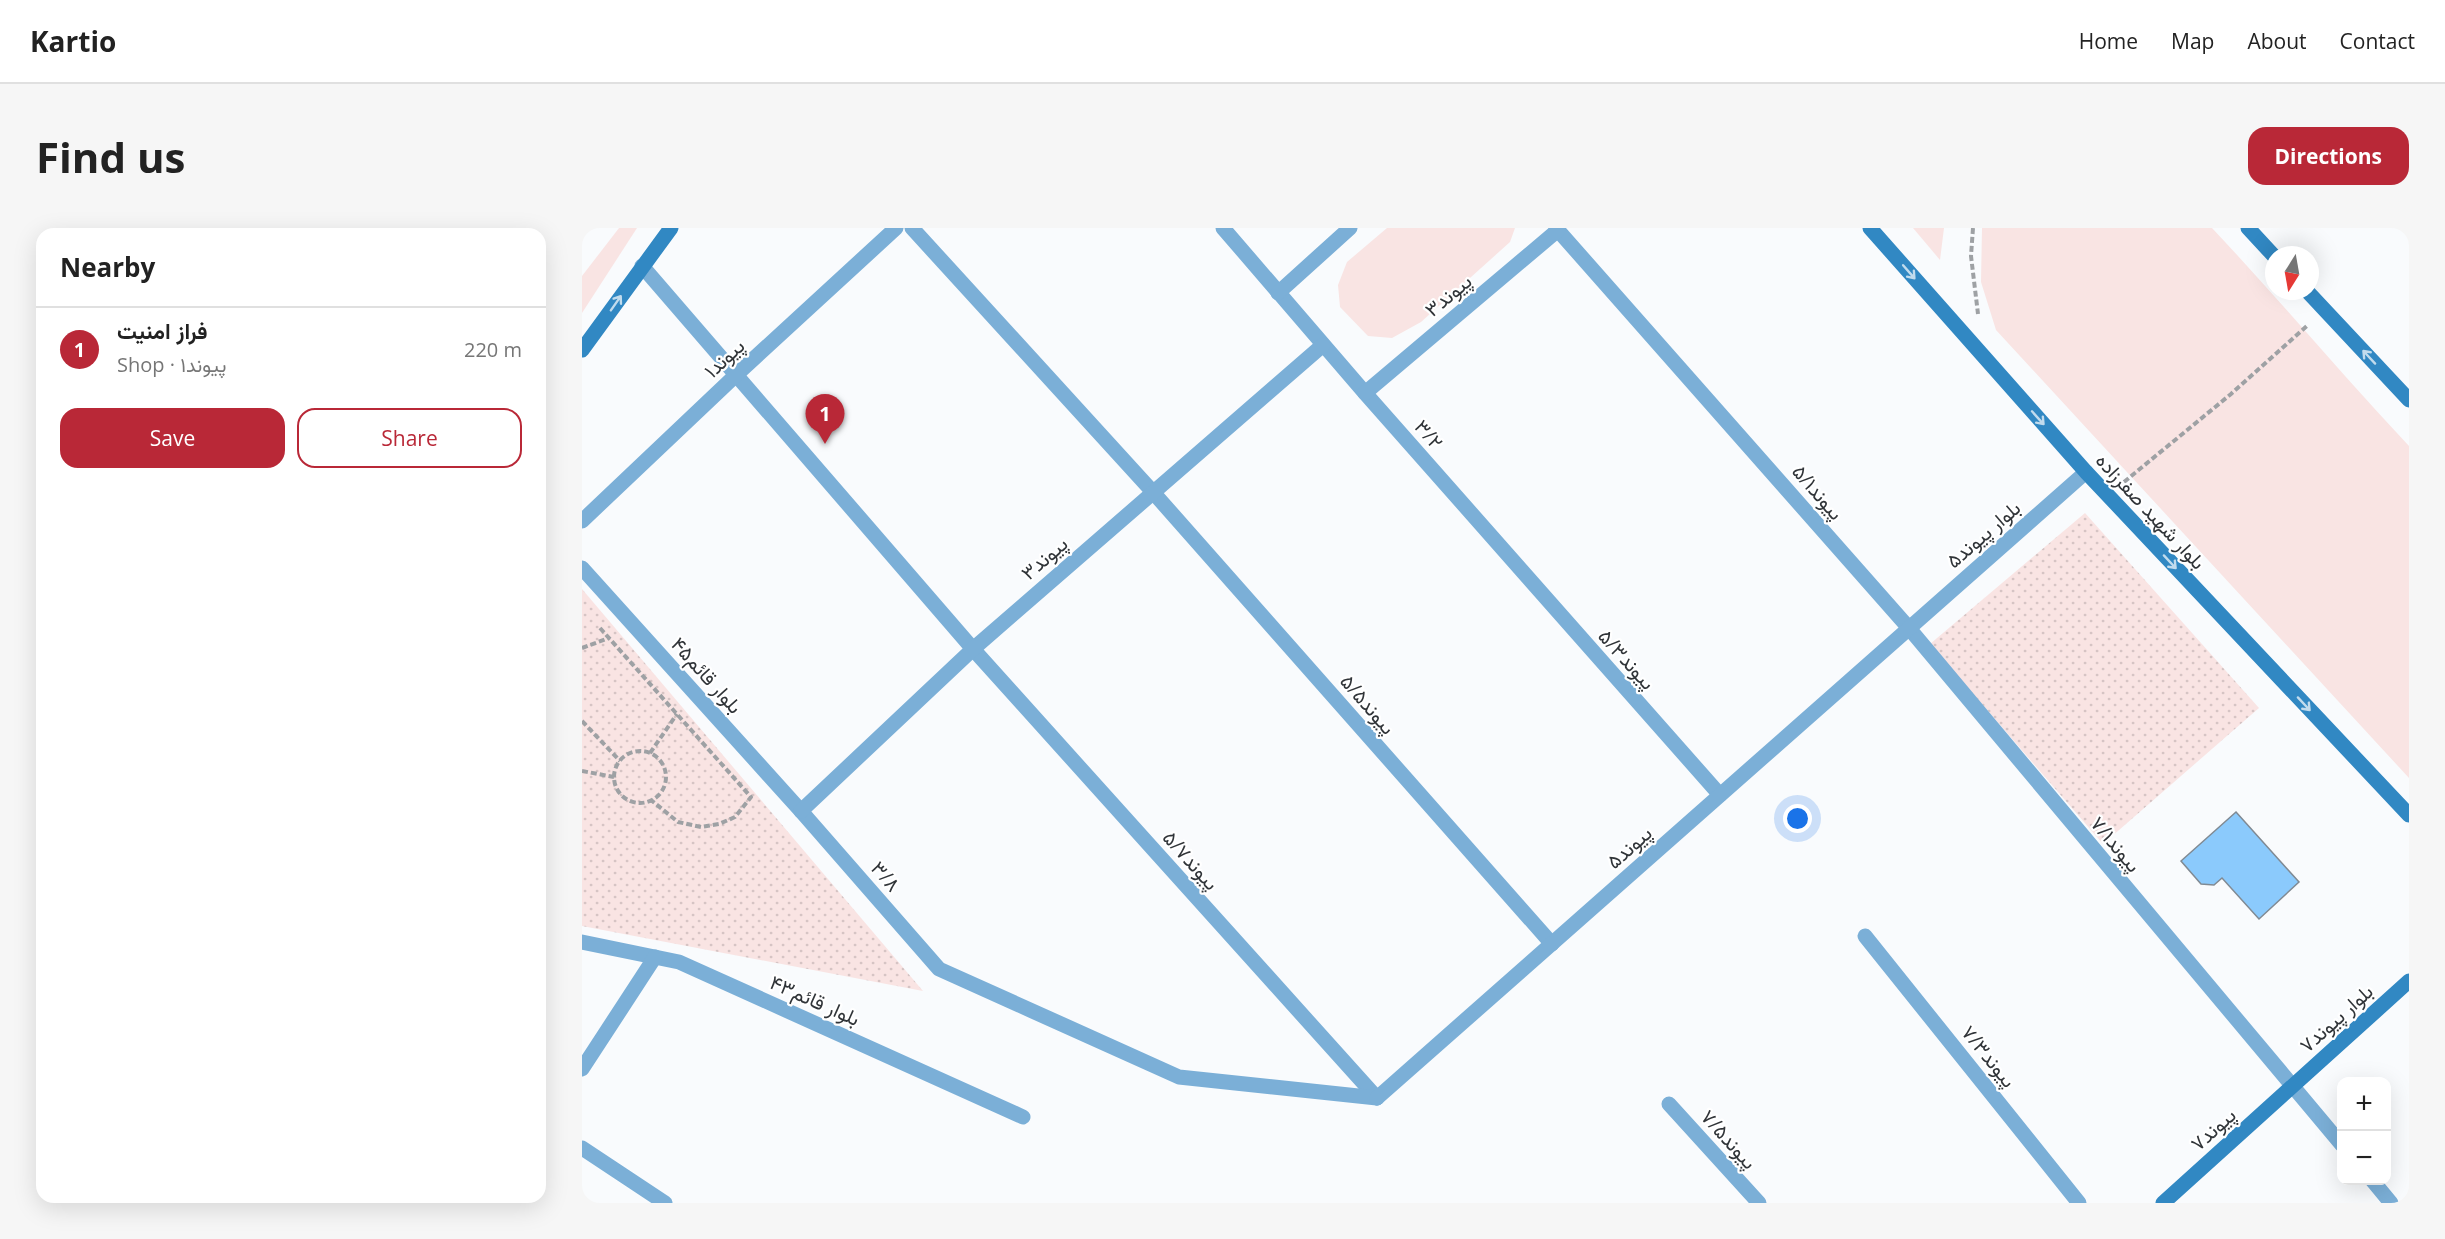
<!DOCTYPE html>
<html lang="en">
<head>
<meta charset="utf-8">
<style>
	body { margin:0; font-family:"Open Sans",Vazirmatn,sans-serif; background:#f6f6f6; color:#222 }
	.controls { position:absolute; right:18px; bottom:18px; display:grid; overflow:hidden; border-radius:12px; box-shadow:0 6px 24px #0002 }
	.controls button { width:54px; height:54px; display:grid; place-items:center; padding:0; border:0; border-bottom:2px solid #e0e0e0; background:#fff; color:#222; font:30px sans-serif }
	.compass { position:absolute; left:1683px; top:18px; width:54px; height:54px; border-radius:50%; background:#fff; box-shadow:0 6px 24px #0002; rotate:191deg }
	.you { position:absolute; left:1216px; top:591px; width:21px; height:21px; margin:-15px; border:4px solid #fff; border-radius:50%; background:#1a73e8; box-shadow:0 0 0 9px #1a73e833 }
	.badge { display:grid; place-items:center; width:39px; height:39px; border-radius:50%; background:#b92837; color:#fff; font-size:20px; font-weight:700 }
	.pin { position:absolute; translate:-50% -50px; filter:drop-shadow(0 2px 3px #0008) }
	.pin::after { content:''; position:absolute; top:32px; width:21px; height:18px; background:inherit; clip-path:polygon(0 0,100% 0,50% 100%) }
	.list { margin:0; padding:0; list-style:none }
	h2 { display:flex; justify-content:space-between; align-items:center; height:78px; margin:0; padding:0 24px; font-size:26px }
	h2 small { font-size:20px; font-weight:400; color:#767676 }
	.list li { display:grid; grid-template-columns:39px 1fr auto; gap:18px; align-items:center; box-sizing:border-box; height:84px; padding:0 24px; border-top:2px solid #e0e0e0 }
	.list b { display:block; font-size:22px; white-space:nowrap }
	.list p { margin:0; font-size:20px; white-space:nowrap; color:#767676 }
	.list em { font-size:20px; font-style:normal; color:#767676 }
	.actions { display:flex; gap:12px; padding:18px 24px }
	.actions a { flex:1; padding:14px 0; border:2px solid #b92837; border-radius:18px; text-align:center; font-size:21px; color:#b92837 }
	.actions .main { background:#b92837; color:#fff }
	.map { position:relative; flex:none; width:1827px; height:975px; overflow:hidden; border-radius:18px }
	header { display:flex; align-items:center; gap:36px; box-sizing:border-box; height:84px; padding:0 30px; background:#fff; border-bottom:2px solid #e0e0e0 }
	header strong { font-size:28px }
	nav { display:flex; gap:33px; margin-inline-start:auto; font-size:21px }
	.intro { display:flex; align-items:center; justify-content:space-between; box-sizing:border-box; height:144px; padding:0 36px }
	h1 { margin:0; font-size:42px }
	.button { padding:15px 27px; border-radius:18px; background:#b92837; color:#fff; font-size:21px; font-weight:700 }
	main { display:flex; gap:36px; padding:0 36px }
	aside { flex:1; background:#fff; border-radius:18px; box-shadow:0 6px 24px #0002 }
	.map>svg:first-child { display:block }
	.green { fill:#f9e4e3 }
	.park { fill:url(#park-dots) }
	.building { fill:#8bcafc; stroke:#808a93; stroke-width:1.5 }
	.lines { fill:none; stroke-linecap:round; stroke-linejoin:round }
	.path { stroke:#9ea1a4; stroke-width:4; stroke-dasharray:6 3; stroke-linecap:butt }
	.street { stroke:#7bafd7; stroke-width:15 }
	.secondary { stroke:#3188c3; stroke-width:15 }
	.oneway { stroke:#c1dbed }
	.labels { text-anchor:middle; dominant-baseline:central; stroke-width:4.5; stroke-linejoin:round; paint-order:stroke }
	.street-label { font-size:20px; fill:#303438; stroke:#fff }
</style>
</head>
<body>
<header>
<strong>Kartio</strong>
<nav><a>Home</a><a>Map</a><a>About</a><a>Contact</a></nav>
</header>
<div class="intro"><h1>Find us</h1><a class="button">Directions</a></div>
<main>
<aside>
<h2>Nearby<small></small></h2>
<ul class="list">
<li><span class="badge">1</span><div><b>فراز امنیت</b><p>Shop · پیوند۱</p></div><em>220 m</em></li>
</ul>
<div class="actions"><a class="main">Save</a><a>Share</a></div>
</aside>
<div class="map">
<svg width="1827" height="975" viewBox="0 0 1827 975">
	<defs>
		<pattern id="park-dots" width="8" height="8" patternUnits="userSpaceOnUse" patternTransform="scale(1.5)"><rect width="8" height="8" fill="#f9e4e3"/><path d="M2 2h.1M6 6h.1" fill="none" stroke="#d6c4c4" stroke-width="1.8" stroke-linecap="round"/></pattern>
	</defs>
	<rect width="100%" height="100%" fill="#f9fbfd"/>
	<g class="green">
		<polygon points="37,0 55,0 0,85 0,48"/>
		<polygon points="805,0 933,0 928,14 839,94 810,110 786,108 758,79 756,57 765,34"/>
		<polygon points="1331,0 1362,0 1358,32"/>
		<path d="M1400,0H1630C1697,71 1760,147 1827,218V550L1414,102L1399,54Z"/>
	</g>
	<g class="park">
		<polygon points="1503,285 1677,480 1521,616 1348,416"/>
		<polygon points="0,361 341,763 0,698"/>
	</g>
	<polygon class="building" points="1654,584 1717,654 1677,691 1640,650 1632,657 1619,656 1599,633"/>
	<g class="lines">
		<g class="path">
			<polyline points="1391,0 1389,28 1396,86"/>
			<polyline points="1542,254 1649,166 1726,97"/>
			<polyline points="18,400 169,569 153,589 137,596 119,599 96,594 69,572"/>
			<polyline points="0,420 27,410"/>
			<polyline points="0,493 38,533"/>
			<circle cx="58" cy="549" r="26"/>
			<polyline points="68,525 95,486"/>
			<polyline points="0,543 32,549"/>
		</g>
		<g class="street">
			<polyline points="330,0 570,263 970,716"/>
			<polyline points="641,0 783,165 1138,567"/>
			<polyline points="974,0 1326,399 1760,917"/>
			<polyline points="60,38 391,421 795,870"/>
			<polyline points="696,65 768,0"/>
			<polyline points="783,165 976,2"/>
			<polyline points="0,293 154,147 314,0"/>
			<polyline points="0,340 219,583 357,741 597,849 795,870"/>
			<polyline points="219,583 391,421 741,117"/>
			<polyline points="1283,708 1497,975"/>
			<polyline points="0,714 97,734 441,889"/>
			<polyline points="0,841 73,729"/>
			<polyline points="795,870 1504,244"/>
			<polyline points="1087,876 1177,975"/>
			<polyline points="0,920 83,975"/>
			<polyline points="1790,952 1809,975"/>
		</g>
		<g class="secondary">
			<polyline points="1288,0 1504,244 1827,587"/>
			<polyline points="1666,0 1692,28"/>
			<polyline points="1725,63 1827,172"/>
			<polyline points="0,122 89,0"/>
			<polyline points="1581,975 1827,753"/>
		</g>
	</g>
	<defs><path id="oneway-shaft" d="M-6 0H5M1.5-3L5.5 0L1.5 3" fill="none" stroke-width="1.6" stroke-linecap="round" stroke-linejoin="round" transform="scale(1.5)"/></defs>
	<g class="oneway">
		<use href="#oneway-shaft" transform="translate(1327 44) rotate(49)"/>
		<use href="#oneway-shaft" transform="translate(34 75) rotate(-55)"/>
		<use href="#oneway-shaft" transform="translate(1787 129) rotate(-133)"/>
		<use href="#oneway-shaft" transform="translate(1456 190) rotate(48)"/>
		<use href="#oneway-shaft" transform="translate(1588 334) rotate(47)"/>
		<use href="#oneway-shaft" transform="translate(1722 476) rotate(47)"/>
	</g>
	<g class="labels">
		<g class="street-label">
			<text transform="translate(866 67) rotate(-40)">پیوند۳</text>
			<text transform="translate(142 130) rotate(-43)">پیوند۱</text>
			<text transform="translate(847 206) rotate(49)">۳/۲</text>
			<text transform="translate(1236 264) rotate(49)">پیوند۵/۱</text>
			<text transform="translate(1569 283) rotate(47)">بلوار شهید صفرزاده</text>
			<text transform="translate(1401 306) rotate(-41)">بلوار پیوند۵</text>
			<text transform="translate(462 330) rotate(-41)">پیوند۳</text>
			<text transform="translate(1045 431) rotate(48)">پیوند۵/۳</text>
			<text transform="translate(125 447) rotate(48)">بلوار قائم۴۵</text>
			<text transform="translate(786 476) rotate(49)">پیوند۵/۵</text>
			<text transform="translate(1534 616) rotate(50)">پیوند۷/۱</text>
			<text transform="translate(1047 619) rotate(-42)">پیوند۵</text>
			<text transform="translate(609 632) rotate(48)">پیوند۵/۷</text>
			<text transform="translate(304 648) rotate(49)">۳/۸</text>
			<text transform="translate(233 772) rotate(24)">بلوار قائم۴۳</text>
			<text transform="translate(1754 790) rotate(-42)">بلوار پیوند۷</text>
			<text transform="translate(1407 828) rotate(51)">پیوند۷/۳</text>
			<text transform="translate(1631 901) rotate(-42)">پیوند۷</text>
			<text transform="translate(1147 911) rotate(48)">پیوند۷/۵</text>
		</g>
	</g>
</svg>
<div class="controls">
<button>+</button>
<button>−</button>
</div>
<svg class="compass" viewBox="-18 -18 36 36"><path d="M0-13l5 13h-10z" fill="#e53935"/><path d="M0 13l5-13h-10z" fill="#767676"/></svg>
<div class="you"></div>
<div class="pin badge" style="left:243px;top:216px">1</div>
</div>
</main>
</body>
</html>
